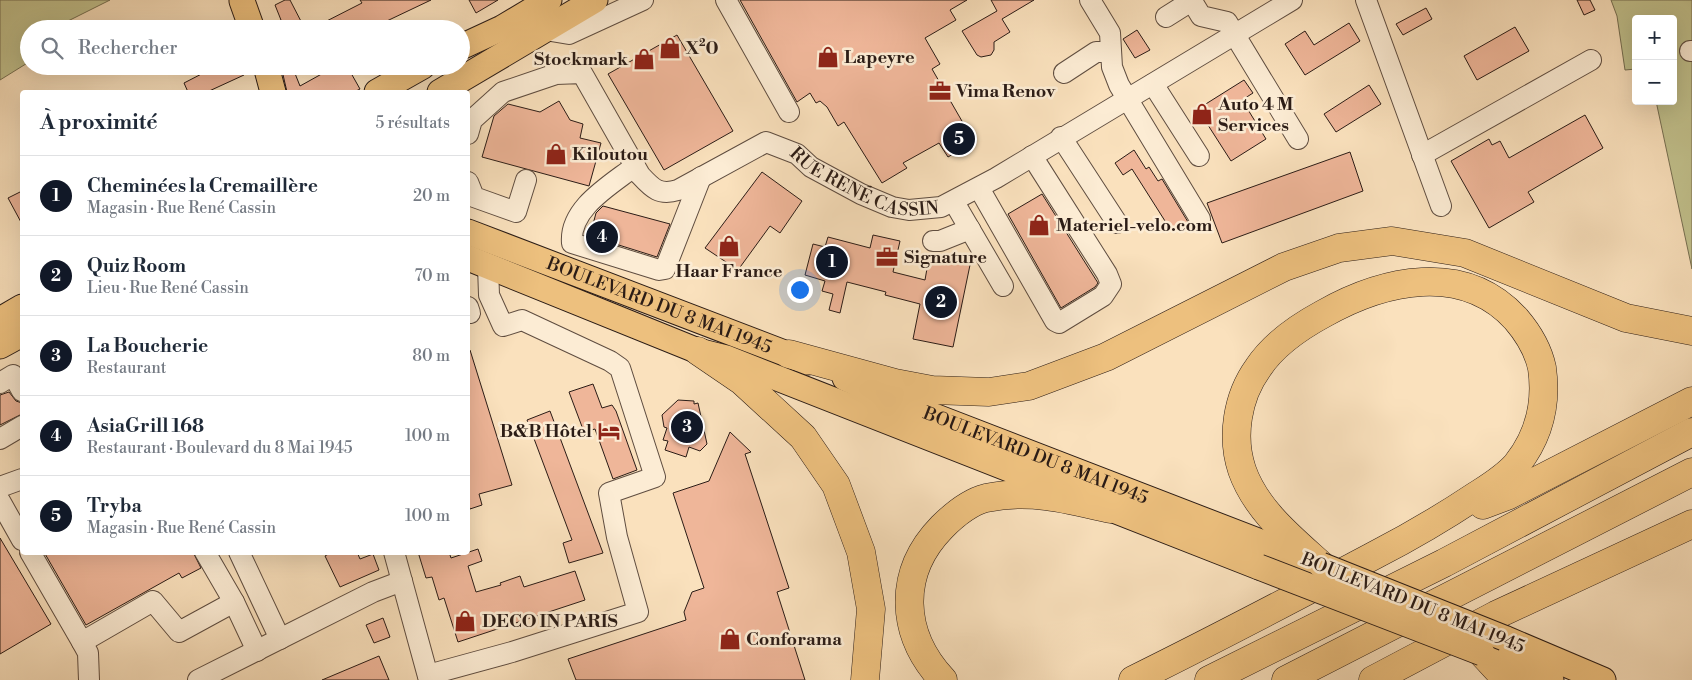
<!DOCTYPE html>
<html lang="fr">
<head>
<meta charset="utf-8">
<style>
	body { margin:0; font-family:"Libre Bodoni",serif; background:#f2f2f3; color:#1f2937 }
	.controls { position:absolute; right:15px; top:15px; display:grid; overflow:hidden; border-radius:5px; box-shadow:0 5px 20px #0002 }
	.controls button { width:45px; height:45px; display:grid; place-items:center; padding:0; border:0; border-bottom:1px solid #e0e1e3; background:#fff; color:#1f2937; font:25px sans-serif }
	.you { position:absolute; left:799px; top:289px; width:18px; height:18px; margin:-12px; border:4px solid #fff; border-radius:50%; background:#1a73e8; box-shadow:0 0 0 8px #1a73e833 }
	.badge { display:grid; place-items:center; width:32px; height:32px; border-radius:50%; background:#111827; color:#fff; font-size:16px; font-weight:700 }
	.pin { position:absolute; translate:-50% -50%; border:2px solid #fff; box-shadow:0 1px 5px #0006 }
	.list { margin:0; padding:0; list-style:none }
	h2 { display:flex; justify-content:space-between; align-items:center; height:65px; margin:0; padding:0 20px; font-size:21px }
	h2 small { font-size:16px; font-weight:400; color:#747a83 }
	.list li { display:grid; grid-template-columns:32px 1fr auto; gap:15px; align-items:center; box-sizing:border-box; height:80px; padding:0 20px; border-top:1px solid #e0e1e3 }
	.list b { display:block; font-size:19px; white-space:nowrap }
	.list p { margin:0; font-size:16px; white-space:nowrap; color:#747a83 }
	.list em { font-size:16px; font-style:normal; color:#747a83 }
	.icon { flex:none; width:28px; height:28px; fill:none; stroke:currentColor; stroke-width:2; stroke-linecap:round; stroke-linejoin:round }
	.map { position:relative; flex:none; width:1692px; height:680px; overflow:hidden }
	.search { position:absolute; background:#fff; box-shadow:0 5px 20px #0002; left:20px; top:20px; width:450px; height:55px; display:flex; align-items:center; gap:12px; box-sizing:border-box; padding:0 18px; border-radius:28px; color:#747a83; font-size:19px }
	.panel { position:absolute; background:#fff; box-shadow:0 5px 20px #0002; left:20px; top:90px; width:450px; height:465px; border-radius:5px }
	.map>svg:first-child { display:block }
	.green { fill:#c2c28e; stroke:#766f52 }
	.building { fill:#efb699; stroke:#2b1c16 }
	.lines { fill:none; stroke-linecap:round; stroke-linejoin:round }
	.minor-casing { stroke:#5f4d40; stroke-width:22 }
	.major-casing { stroke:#2b1c16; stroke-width:27 }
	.highway-casing { stroke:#2b1c16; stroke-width:29 }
	.minor { stroke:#fcecd4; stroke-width:20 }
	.major { stroke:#edc07e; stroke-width:25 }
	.highway { stroke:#edc07e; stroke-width:28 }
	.major-bridge-casing { stroke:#2b1c16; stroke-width:27; stroke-linecap:butt }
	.major-bridge { stroke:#edc07e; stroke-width:25 }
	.labels { text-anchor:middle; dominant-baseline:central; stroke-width:5; stroke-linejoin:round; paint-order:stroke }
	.poi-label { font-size:18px; font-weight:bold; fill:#2b1c16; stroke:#fcecd4; text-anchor:start }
	.street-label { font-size:18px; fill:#2b1c16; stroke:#fcecd4 }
</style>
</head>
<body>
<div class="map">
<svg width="1692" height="680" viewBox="0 0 1692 680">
	<rect width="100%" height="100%" fill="#fae1bd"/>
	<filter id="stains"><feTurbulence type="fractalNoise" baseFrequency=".004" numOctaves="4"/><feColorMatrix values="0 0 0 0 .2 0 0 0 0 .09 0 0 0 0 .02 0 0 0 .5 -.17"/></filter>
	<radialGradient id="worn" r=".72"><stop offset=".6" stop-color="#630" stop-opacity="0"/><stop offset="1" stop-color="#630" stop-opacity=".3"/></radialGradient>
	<g class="green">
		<polygon points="0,0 110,0 58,26 59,29 29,29 29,62 0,80"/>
		<polygon points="1611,0 1692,0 1692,269 1656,101 1673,101 1673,19 1636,19 1636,69 1625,70 1617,16"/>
	</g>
	<g class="building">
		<polygon points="285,0 290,0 305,29 266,29 266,27 281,20 275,5"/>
		<polygon points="360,0 431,0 370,29 311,29 362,3"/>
		<polygon points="469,0 498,0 476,13"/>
		<polygon points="740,0 967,0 950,10 956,20 925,38 940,64 932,69 974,142 948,157 939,143 903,163 907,168 882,183 844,122 838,126 827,107 820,101 816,103 810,93 797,102"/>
		<polygon points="991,0 1034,0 1002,19 1010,32 994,42 994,50 991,55 981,57 977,55 962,31 997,11"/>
		<polygon points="1577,0 1590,0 1595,10 1584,15"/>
		<polygon points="1426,8 1432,19 1403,35 1396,24"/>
		<polygon points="1349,23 1360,41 1305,75 1285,44 1305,31 1314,45"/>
		<polygon points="1515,27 1529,51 1477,80 1464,56"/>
		<polygon points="1137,30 1150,50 1135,58 1123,39"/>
		<polygon points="677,35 733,131 664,170 608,74"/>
		<polygon points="217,66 240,66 244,75 207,92 188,92 184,83"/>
		<polygon points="281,66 292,66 300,86 336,66 347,66 360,89 354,92 287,92"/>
		<polygon points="1244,80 1253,93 1242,100 1266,139 1231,161 1206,122 1201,125 1193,112"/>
		<polygon points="1369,85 1381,104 1336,132 1324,114"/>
		<polygon points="559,101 570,120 583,124 580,138 601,143 589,186 482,157 494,116 508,104 540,112"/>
		<polygon points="1585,115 1603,148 1528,192 1534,202 1489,228 1451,161 1489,139 1492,145 1500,141 1509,158"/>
		<polygon points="1134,150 1146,169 1149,167 1158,181 1162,179 1188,222 1172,232 1132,169 1123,175 1115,163"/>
		<polygon points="1350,152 1363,191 1222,243 1207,203"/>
		<polygon points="762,172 802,201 780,233 770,226 738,270 705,248"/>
		<polygon points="22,191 22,224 8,198"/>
		<polygon points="1042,194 1098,283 1095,287 1061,308 1008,214"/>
		<polygon points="603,206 670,224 657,257 590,236 596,213"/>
		<polygon points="873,235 900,241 893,272 925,280 929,257 970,265 953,347 913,339 920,304 885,295 886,292 847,282 840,313 829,310 833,294 822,291 825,281 805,275 813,244 825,247 828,237 870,248"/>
		<polygon points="468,350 470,350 512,485 479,494 482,505 470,509 468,502"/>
		<polygon points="593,384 602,408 612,405 616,411 637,470 613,479 595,429 584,432 569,392"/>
		<polygon points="9,392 16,401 22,403 22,414 0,425 0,395"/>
		<polygon points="678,400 694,401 694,404 698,403 707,444 700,451 689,447 686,457 665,450 668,441 663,440 667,428 664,427 662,415"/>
		<polygon points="550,411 603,553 569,563 563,543 572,540 527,420"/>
		<polygon points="730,432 751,452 745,454 789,588 777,592 805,680 576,680 568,659 686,620 684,612 692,592 704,588 673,493 709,481"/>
		<polygon points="0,538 51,624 0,654"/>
		<polygon points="478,549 482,561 468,566 476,592 501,585 500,583 520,576 524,587 575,571 585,600 458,642 444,598 439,600 432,577 426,578 418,552 449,552 451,558"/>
		<polygon points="44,552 193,552 201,568 182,578 179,573 86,625"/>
		<polygon points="332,552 357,552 360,559 373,554 379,570 340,587 325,556"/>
		<polygon points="383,618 390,637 374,643 366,625"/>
		<polygon points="379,656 389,680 322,680"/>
	</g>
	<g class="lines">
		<g class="minor-casing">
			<g id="minor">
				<polyline points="726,0 789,112"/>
				<polyline points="1090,0 1110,33 1112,67 1119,85 1200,219"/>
				<polyline points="1366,0 1441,206"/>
				<polyline points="1192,1 1201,16 1227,22 1298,139"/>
				<polyline points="1166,17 1193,0"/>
				<polyline points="545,30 569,34 643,0"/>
				<polyline points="1690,51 1692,51"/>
				<polyline points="1064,73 1096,52 1111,52"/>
				<polyline points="1153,84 1199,156"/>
				<path id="s1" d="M468,134L472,120L503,92L556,74L582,73L640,175C652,188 659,196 678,190L766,142L797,154L811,167L861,194L892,207L909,210L941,207L996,178L1292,0"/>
				<polyline points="1061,137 1117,223"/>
				<polyline points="1422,155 1591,60"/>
				<path d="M635,166C611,185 569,208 572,243L659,270L665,269L701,177"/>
				<polyline points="468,182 474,197 516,212 526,180"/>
				<polyline points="979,188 1055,321 1059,323 1103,296 1111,284 1107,274 1032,156"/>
				<polyline points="954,202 1003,286"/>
				<polyline points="933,241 940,241 970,229"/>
				<polyline points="468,307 470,313"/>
				<polyline points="0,383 13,375 22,391"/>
				<polyline points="0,439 22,426"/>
				<polyline points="0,487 22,479"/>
				<polyline points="0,501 22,540"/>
				<polyline points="30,552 82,642 153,601 179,632 234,602"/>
				<polyline points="205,552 234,602 257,651"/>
				<polyline points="239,552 280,639"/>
				<polyline points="394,552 429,680"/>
				<polyline points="82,642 88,653 89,680"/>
				<polyline points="428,675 512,652 638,612 617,537 609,493 655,477 620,368 610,361 522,320 503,326 489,295 488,266"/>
				<polyline points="198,680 373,592 402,581"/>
			</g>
		</g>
		<g class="major-casing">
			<g id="major">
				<polyline points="242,1 252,29"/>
				<polyline points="461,47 502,28 549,0"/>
				<polyline points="266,66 273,92"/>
				<polyline points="377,92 423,66"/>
				<polyline points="440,92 595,0"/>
				<path id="s2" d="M468,232L808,362"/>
				<polyline points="468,258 698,351 726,358 1259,567"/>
				<polyline points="0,320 22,307"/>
				<polyline points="0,346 22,334"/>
				<path id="s3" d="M845,378L908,406L1320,565"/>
				<polyline points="1504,638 1603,680"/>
				<polyline points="1482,653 1551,680"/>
			</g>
		</g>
		<g class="highway-casing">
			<g id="highway">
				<polyline points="698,351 742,381 803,437 836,485 861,552 871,609 865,680"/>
				<polyline points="789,354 895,383 932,390 989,392 1029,386 1106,357 1284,267 1339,248 1392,241 1465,253 1626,318 1692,331"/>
				<polyline points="1483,505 1507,496 1692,401"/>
				<polyline points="1482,653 1507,680"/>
				<path d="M943,680C900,634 897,573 942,527C954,515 970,502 986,498C1030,489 1068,499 1110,509"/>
				<path d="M1133,680C1214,640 1294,598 1375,555C1410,537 1444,517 1477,495C1491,486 1506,477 1517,464C1539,436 1547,403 1542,368C1538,349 1528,333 1516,319C1463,261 1383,280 1323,314C1299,327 1273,345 1258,368C1237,397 1231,437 1242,470C1256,510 1291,538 1321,565"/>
				<polyline points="1209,680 1444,563 1692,432"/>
				<polyline points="1286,680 1692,472"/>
				<polyline points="1373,680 1496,615 1692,524"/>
			</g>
		</g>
		<use href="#minor" class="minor"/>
		<use href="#major" class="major"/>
		<use href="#highway" class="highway"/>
		<g class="major-bridge-casing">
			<g id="major-bridge">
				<polyline points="1321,565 1504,638"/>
				<polyline points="1259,567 1482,653"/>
			</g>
		</g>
		<use href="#major-bridge" class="major-bridge"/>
	</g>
	<defs>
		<g id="shop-bare" transform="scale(1.725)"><path d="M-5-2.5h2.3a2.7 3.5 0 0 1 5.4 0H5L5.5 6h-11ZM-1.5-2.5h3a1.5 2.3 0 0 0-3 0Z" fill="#8f2418" stroke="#fcecd4" stroke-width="2.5" paint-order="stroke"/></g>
		<g id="office-bare" transform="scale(1.725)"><path d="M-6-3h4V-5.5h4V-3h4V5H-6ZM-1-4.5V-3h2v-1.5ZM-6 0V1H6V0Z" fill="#8f2418" stroke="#fcecd4" stroke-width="2.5" paint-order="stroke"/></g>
		<g id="hotel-bare" transform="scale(1.725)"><path d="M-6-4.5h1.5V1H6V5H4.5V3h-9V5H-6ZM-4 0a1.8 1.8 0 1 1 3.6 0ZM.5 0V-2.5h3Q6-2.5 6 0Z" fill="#8f2418" stroke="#fcecd4" stroke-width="2.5" paint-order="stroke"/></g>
	</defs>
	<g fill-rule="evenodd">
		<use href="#shop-bare" x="670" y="48"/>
		<use href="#shop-bare" x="828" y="57"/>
		<use href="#shop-bare" x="644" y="59"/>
		<use href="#office-bare" x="940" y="91"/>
		<use href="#shop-bare" x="1202" y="114"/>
		<use href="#shop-bare" x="556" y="154"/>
		<use href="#shop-bare" x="1039" y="225"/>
		<use href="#shop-bare" x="729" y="246"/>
		<use href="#office-bare" x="887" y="257"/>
		<use href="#hotel-bare" x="609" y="431"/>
		<use href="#shop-bare" x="465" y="621"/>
		<use href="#shop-bare" x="730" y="639"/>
	</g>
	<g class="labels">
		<g class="poi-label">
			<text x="686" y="48">X²0</text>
			<text x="844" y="57">Lapeyre</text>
			<text x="628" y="59" text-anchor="end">Stockmark</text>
			<text x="956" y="91">Vima Renov</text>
			<text x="1218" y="104">Auto 4 M<tspan x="1218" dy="21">Services</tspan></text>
			<text x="572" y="154">Kiloutou</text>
			<text x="1056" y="225">Materiel-velo.com</text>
			<text x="904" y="257">Signature</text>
			<text x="729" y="271" text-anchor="middle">Haar France</text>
			<text x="592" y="431" text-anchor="end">B&amp;B Hôtel</text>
			<text x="482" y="621">DECO IN PARIS</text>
			<text x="746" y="639">Conforama</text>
		</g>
		<g class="street-label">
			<text stroke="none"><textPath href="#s1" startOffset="509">RUE RENÉ CASSIN</textPath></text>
			<text stroke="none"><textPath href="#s2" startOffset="205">BOULEVARD DU 8 MAI 1945</textPath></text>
			<text stroke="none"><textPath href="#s3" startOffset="206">BOULEVARD DU 8 MAI 1945</textPath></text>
			<text transform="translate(1413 603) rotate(22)">BOULEVARD DU 8 MAI 1945</text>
		</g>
	</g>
	<rect width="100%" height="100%" filter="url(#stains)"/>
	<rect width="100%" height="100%" fill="url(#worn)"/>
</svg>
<div class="controls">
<button>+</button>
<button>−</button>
</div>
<div class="you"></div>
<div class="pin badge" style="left:832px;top:262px">1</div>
<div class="pin badge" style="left:941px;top:302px">2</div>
<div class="pin badge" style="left:687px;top:427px">3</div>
<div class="pin badge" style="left:602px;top:237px">4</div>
<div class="pin badge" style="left:959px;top:139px">5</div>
<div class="search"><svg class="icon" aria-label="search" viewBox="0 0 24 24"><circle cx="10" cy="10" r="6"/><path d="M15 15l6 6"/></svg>Rechercher</div>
<section class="panel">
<h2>À proximité<small>5 résultats</small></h2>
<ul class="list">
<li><span class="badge">1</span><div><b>Cheminées la Cremaillère</b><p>Magasin · Rue René Cassin</p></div><em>20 m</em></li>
<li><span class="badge">2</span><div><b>Quiz Room</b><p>Lieu · Rue René Cassin</p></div><em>70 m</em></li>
<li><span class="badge">3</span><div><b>La Boucherie</b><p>Restaurant</p></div><em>80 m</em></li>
<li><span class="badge">4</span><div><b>AsiaGrill 168</b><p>Restaurant · Boulevard du 8 Mai 1945</p></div><em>100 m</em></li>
<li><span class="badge">5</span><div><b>Tryba</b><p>Magasin · Rue René Cassin</p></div><em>100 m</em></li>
</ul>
</section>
</div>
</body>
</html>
